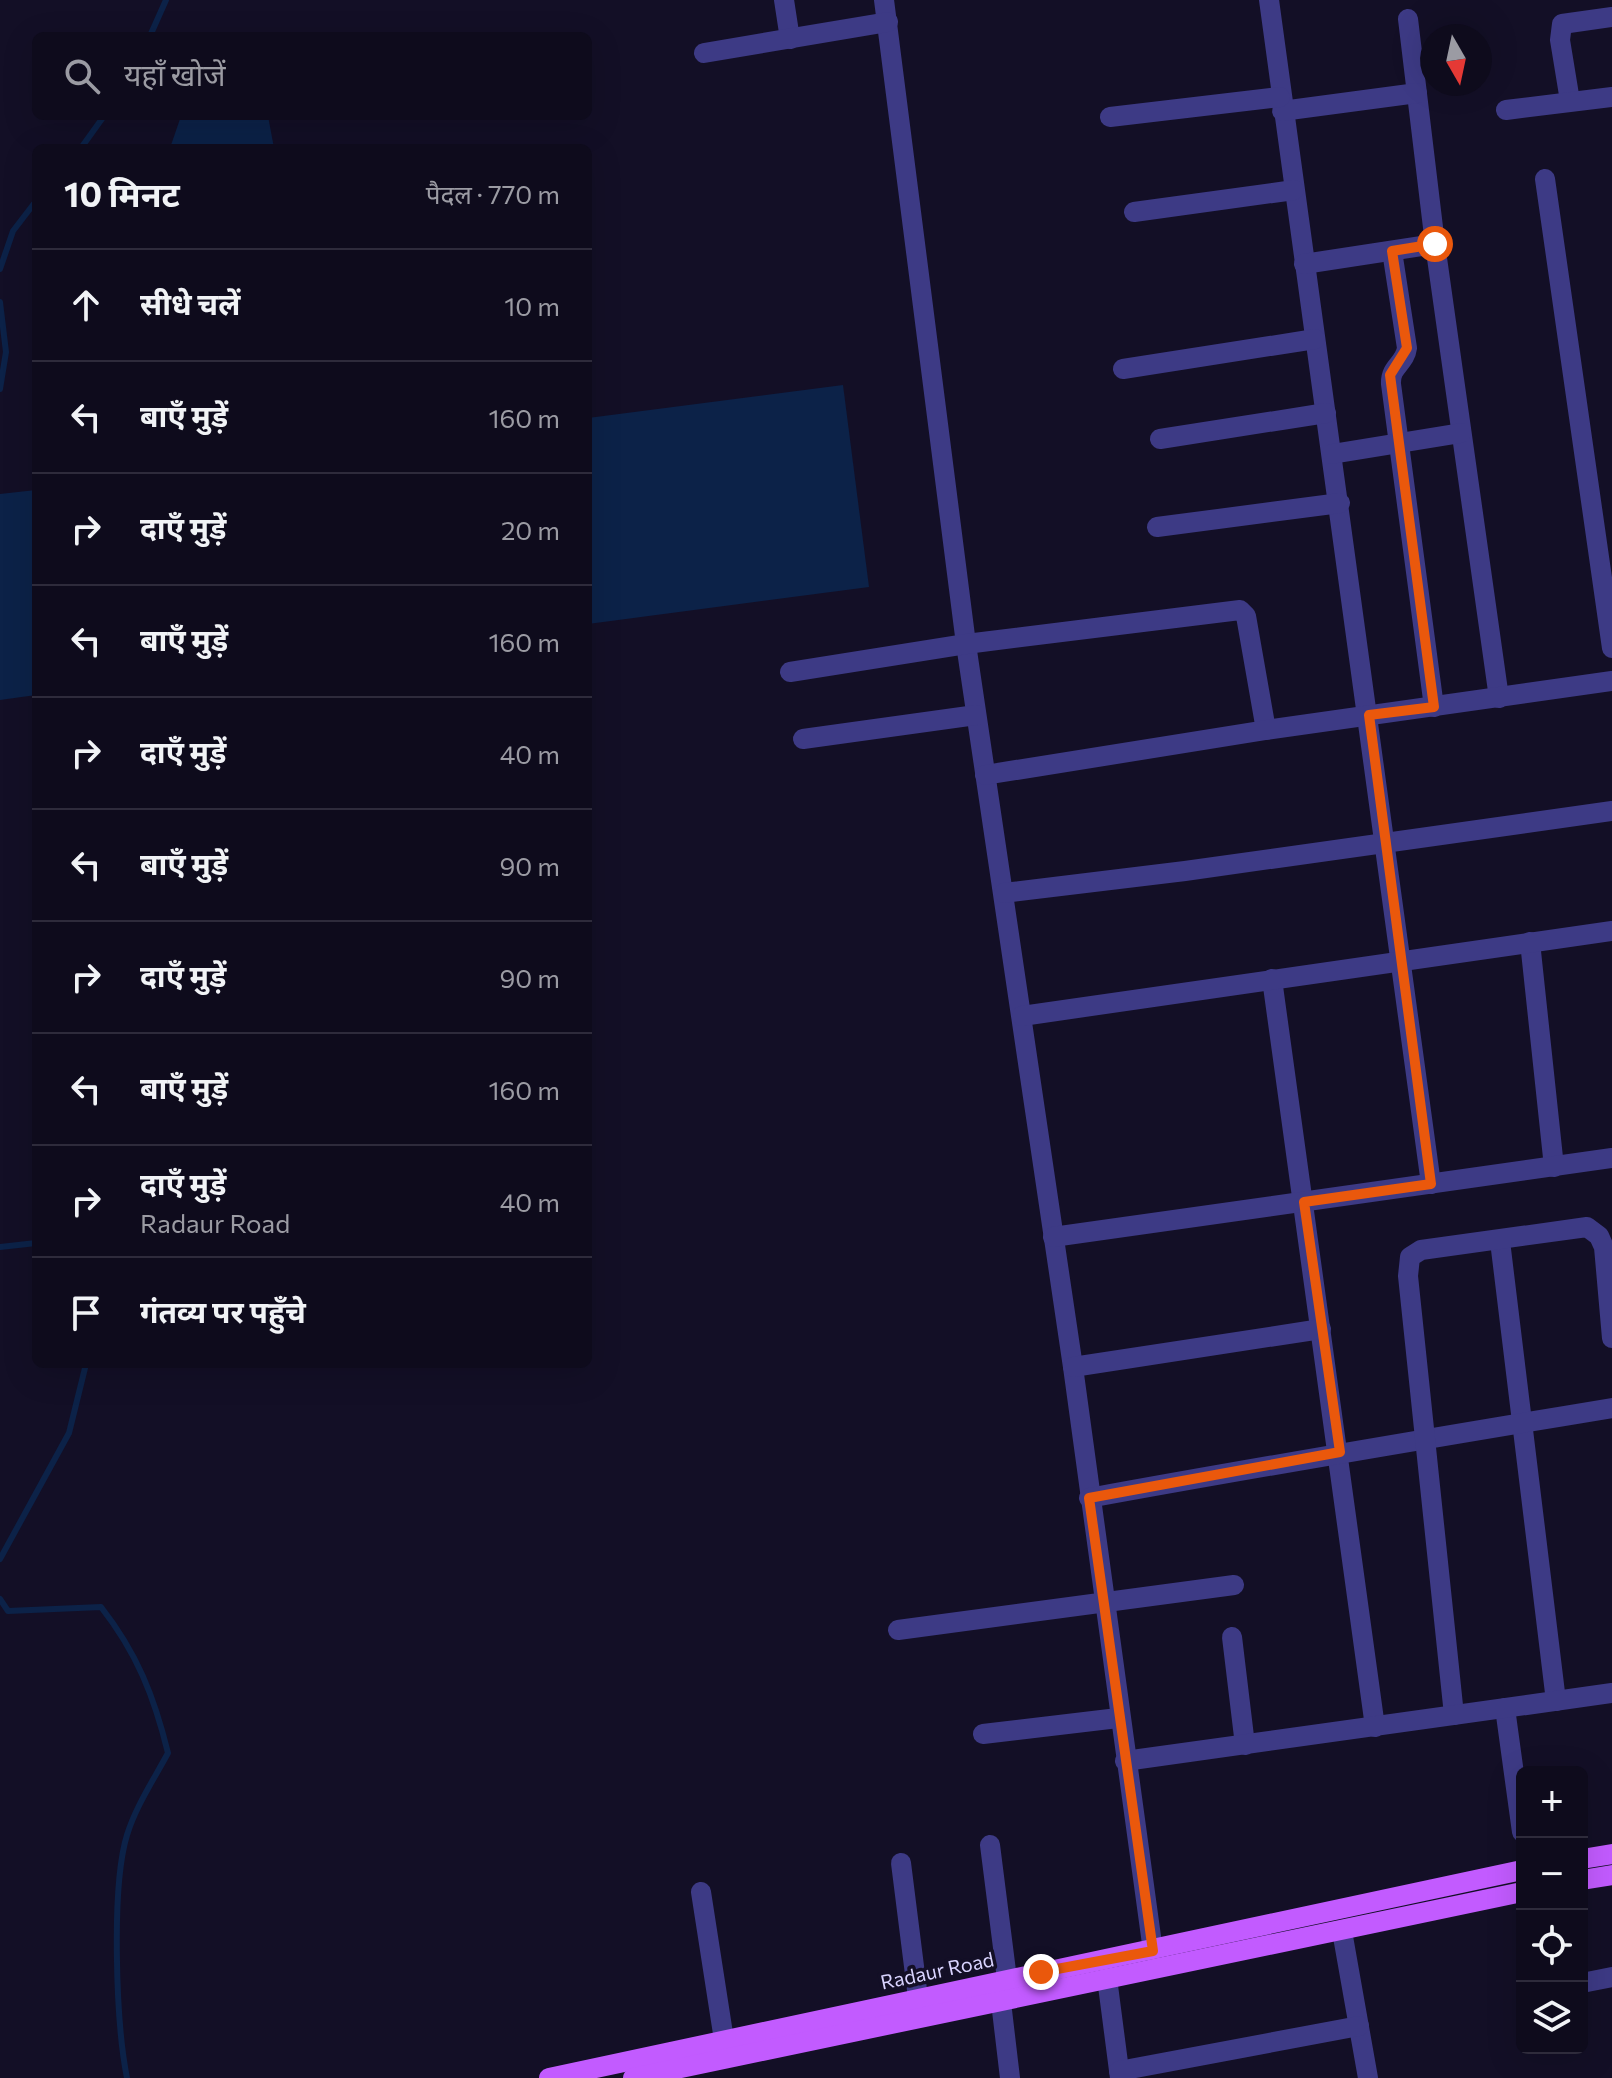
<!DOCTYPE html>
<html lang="hi">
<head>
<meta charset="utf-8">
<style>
	body { margin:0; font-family:Commissioner,"Noto Sans Devanagari",sans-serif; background:#1c1929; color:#f1f3f6 }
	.controls { position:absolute; right:24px; bottom:24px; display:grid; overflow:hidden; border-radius:12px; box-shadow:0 8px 32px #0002 }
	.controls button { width:72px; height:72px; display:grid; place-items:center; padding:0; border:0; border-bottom:2px solid #2e2b3b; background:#0e0b1c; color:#f1f3f6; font:40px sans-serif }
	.compass { position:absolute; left:1420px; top:24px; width:72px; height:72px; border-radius:50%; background:#0e0b1c; box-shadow:0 8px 32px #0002; rotate:171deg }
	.stop { position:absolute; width:24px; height:24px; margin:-18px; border:6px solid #ea580c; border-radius:50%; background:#fff }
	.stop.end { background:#ea580c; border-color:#fff; box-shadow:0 2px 8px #0008 }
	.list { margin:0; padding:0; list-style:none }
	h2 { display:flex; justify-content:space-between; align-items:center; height:104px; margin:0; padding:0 32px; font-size:34px }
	h2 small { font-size:26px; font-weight:400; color:#9b9ba3 }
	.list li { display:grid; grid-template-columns:52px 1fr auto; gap:24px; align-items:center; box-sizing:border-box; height:112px; padding:0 32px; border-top:2px solid #2e2b3b }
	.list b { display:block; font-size:30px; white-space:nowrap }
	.list p { margin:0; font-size:26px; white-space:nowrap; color:#9b9ba3 }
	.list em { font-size:26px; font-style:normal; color:#9b9ba3 }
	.icon { flex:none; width:44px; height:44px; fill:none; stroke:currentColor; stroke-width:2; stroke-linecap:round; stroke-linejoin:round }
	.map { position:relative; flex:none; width:1612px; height:2078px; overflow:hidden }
	.search { position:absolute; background:#0e0b1c; box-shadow:0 8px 32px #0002; left:32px; top:32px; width:560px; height:88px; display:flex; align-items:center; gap:20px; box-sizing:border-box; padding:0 28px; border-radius:12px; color:#9b9ba3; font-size:30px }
	.panel { position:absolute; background:#0e0b1c; box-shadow:0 8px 32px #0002; left:32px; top:144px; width:560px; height:1224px; border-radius:12px }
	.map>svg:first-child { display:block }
	.water { fill:#0c2248 }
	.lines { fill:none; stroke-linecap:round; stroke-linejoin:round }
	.stream { stroke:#0c2248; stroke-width:6 }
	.street { stroke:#3d3a85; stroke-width:20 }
	.primary { stroke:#c25bff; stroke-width:20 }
	.route { stroke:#ea580c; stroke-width:10 }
	.labels { text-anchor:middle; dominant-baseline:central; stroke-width:7; stroke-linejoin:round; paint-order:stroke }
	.street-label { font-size:20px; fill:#d9d4ff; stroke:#130f26 }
</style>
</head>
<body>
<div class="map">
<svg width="1612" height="2078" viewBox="0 0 1612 2078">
	<rect width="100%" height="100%" fill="#130f26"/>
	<g class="water">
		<polygon points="181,116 268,116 274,148 170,148"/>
		<polygon points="843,385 869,587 588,624 588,418"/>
		<polygon points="36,490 36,695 0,700 0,494"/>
	</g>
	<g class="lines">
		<g class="stream">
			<polyline points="150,36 166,0"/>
			<polyline points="81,148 104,116"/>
			<polyline points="0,269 13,231 36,201"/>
			<polyline points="0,302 6,352 0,389"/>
			<polyline points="0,1247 36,1243"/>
			<polyline points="0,1559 69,1433 86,1364"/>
			<path d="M0,1599L8,1611L101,1607C137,1653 154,1696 168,1753C154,1779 136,1806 127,1835C111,1887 116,2023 127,2078"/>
		</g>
		<g class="street">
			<polyline points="784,0 790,39"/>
			<polyline points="884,0 966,644 1073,1367 1153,1951"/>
			<polyline points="1269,0 1431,1184"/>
			<polyline points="1408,19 1435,244 1499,698"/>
			<polyline points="704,53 888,22"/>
			<polyline points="1570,101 1560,40 1562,24 1612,17"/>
			<polyline points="1506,110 1612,97"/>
			<polyline points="1282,111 1417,93"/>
			<polyline points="1110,117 1280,97"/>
			<polyline points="1545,179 1612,648"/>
			<polyline points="1134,212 1294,190"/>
			<path d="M1392,251L1407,348C1405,364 1390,366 1391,384L1434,707"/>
			<polyline points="1304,264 1435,244"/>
			<polyline points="1123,369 1315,339"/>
			<polyline points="1160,439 1326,413"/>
			<polyline points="1332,454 1461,433"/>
			<polyline points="1157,527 1340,503"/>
			<polyline points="790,672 966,644 1240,610 1246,616 1266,730"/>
			<polyline points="803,739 976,715"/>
			<polyline points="985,775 1266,730 1612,681"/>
			<polyline points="1004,893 1185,871 1612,811"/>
			<polyline points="1530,942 1554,1167"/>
			<polyline points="1272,979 1375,1727"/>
			<polyline points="1022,1016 1612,931"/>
			<polyline points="1053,1237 1612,1158"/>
			<polyline points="1500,1241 1556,1701"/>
			<polyline points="1073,1367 1321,1329"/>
			<path d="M1089,1498C1263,1466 1437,1437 1612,1408"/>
			<polyline points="898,1630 1234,1585"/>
			<polyline points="1232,1637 1245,1745"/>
			<polyline points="1505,1708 1522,1832"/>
			<polyline points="1454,1715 1408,1276 1410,1257 1421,1250 1587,1227 1599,1236 1604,1247 1612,1338"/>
			<polyline points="983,1734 1118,1718"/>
			<polyline points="1125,1761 1612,1693"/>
			<polyline points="990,1845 1007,1979"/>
			<polyline points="901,1863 918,1998"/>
			<polyline points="701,1892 724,2040"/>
			<polyline points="1342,1931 1368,2078"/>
			<polyline points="1107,1978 1120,2078"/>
			<polyline points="1582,1983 1612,1977"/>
			<polyline points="1001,2002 1010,2078"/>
			<polyline points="1119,2071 1359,2026"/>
		</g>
		<g class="primary">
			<polyline points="1582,1859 1612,1854"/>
			<polyline points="1582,1880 1612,1875"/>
			<polyline points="549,2078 1522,1870"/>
			<polyline points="633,2078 1522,1892"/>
		</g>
	</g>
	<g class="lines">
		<polyline class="route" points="1041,1972 1153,1951 1089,1498 1340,1452 1304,1202 1431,1184 1369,715 1434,707 1390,375 1407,348 1392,251 1435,244"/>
	</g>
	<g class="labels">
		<g class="street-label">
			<text transform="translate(937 1970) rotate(-12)">Radaur Road</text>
		</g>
	</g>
</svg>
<div class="controls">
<button>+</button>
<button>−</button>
<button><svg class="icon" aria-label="locate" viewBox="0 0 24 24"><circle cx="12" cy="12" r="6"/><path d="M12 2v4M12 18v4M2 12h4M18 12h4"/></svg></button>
<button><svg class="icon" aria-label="layers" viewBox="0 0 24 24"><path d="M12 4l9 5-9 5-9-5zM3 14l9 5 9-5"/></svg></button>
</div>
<svg class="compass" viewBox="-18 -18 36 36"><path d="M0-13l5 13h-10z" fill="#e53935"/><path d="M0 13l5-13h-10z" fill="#9b9ba3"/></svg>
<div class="stop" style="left:1435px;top:244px"></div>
<div class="stop end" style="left:1041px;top:1972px"></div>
<div class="search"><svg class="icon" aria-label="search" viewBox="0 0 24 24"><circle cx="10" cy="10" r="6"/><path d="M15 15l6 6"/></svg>यहाँ खोजें</div>
<section class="panel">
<h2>10 मिनट<small>पैदल · 770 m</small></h2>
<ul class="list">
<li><svg class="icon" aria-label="ahead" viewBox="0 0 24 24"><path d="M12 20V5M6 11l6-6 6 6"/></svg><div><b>सीधे चलें</b></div><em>10 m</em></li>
<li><svg class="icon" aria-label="left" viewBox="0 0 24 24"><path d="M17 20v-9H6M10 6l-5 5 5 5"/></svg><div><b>बाएँ मुड़ें</b></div><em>160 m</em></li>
<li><svg class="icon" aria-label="right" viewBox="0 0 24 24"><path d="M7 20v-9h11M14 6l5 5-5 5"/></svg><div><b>दाएँ मुड़ें</b></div><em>20 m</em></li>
<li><svg class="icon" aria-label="left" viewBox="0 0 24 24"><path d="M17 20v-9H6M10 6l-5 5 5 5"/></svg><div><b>बाएँ मुड़ें</b></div><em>160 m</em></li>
<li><svg class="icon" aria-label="right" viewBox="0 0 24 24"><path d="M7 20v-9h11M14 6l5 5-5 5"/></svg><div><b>दाएँ मुड़ें</b></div><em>40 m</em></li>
<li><svg class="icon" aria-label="left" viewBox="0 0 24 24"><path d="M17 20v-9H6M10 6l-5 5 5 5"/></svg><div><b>बाएँ मुड़ें</b></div><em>90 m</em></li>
<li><svg class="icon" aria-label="right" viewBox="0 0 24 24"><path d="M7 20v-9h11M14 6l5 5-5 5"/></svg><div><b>दाएँ मुड़ें</b></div><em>90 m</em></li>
<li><svg class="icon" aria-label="left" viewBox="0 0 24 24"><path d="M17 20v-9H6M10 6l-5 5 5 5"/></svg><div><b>बाएँ मुड़ें</b></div><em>160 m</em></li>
<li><svg class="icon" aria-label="right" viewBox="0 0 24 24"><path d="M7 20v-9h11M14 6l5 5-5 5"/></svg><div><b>दाएँ मुड़ें</b><p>Radaur Road</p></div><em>40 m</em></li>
<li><svg class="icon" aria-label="arrive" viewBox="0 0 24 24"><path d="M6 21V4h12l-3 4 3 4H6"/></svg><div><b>गंतव्य पर पहुँचे</b></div></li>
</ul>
</section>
</div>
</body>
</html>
